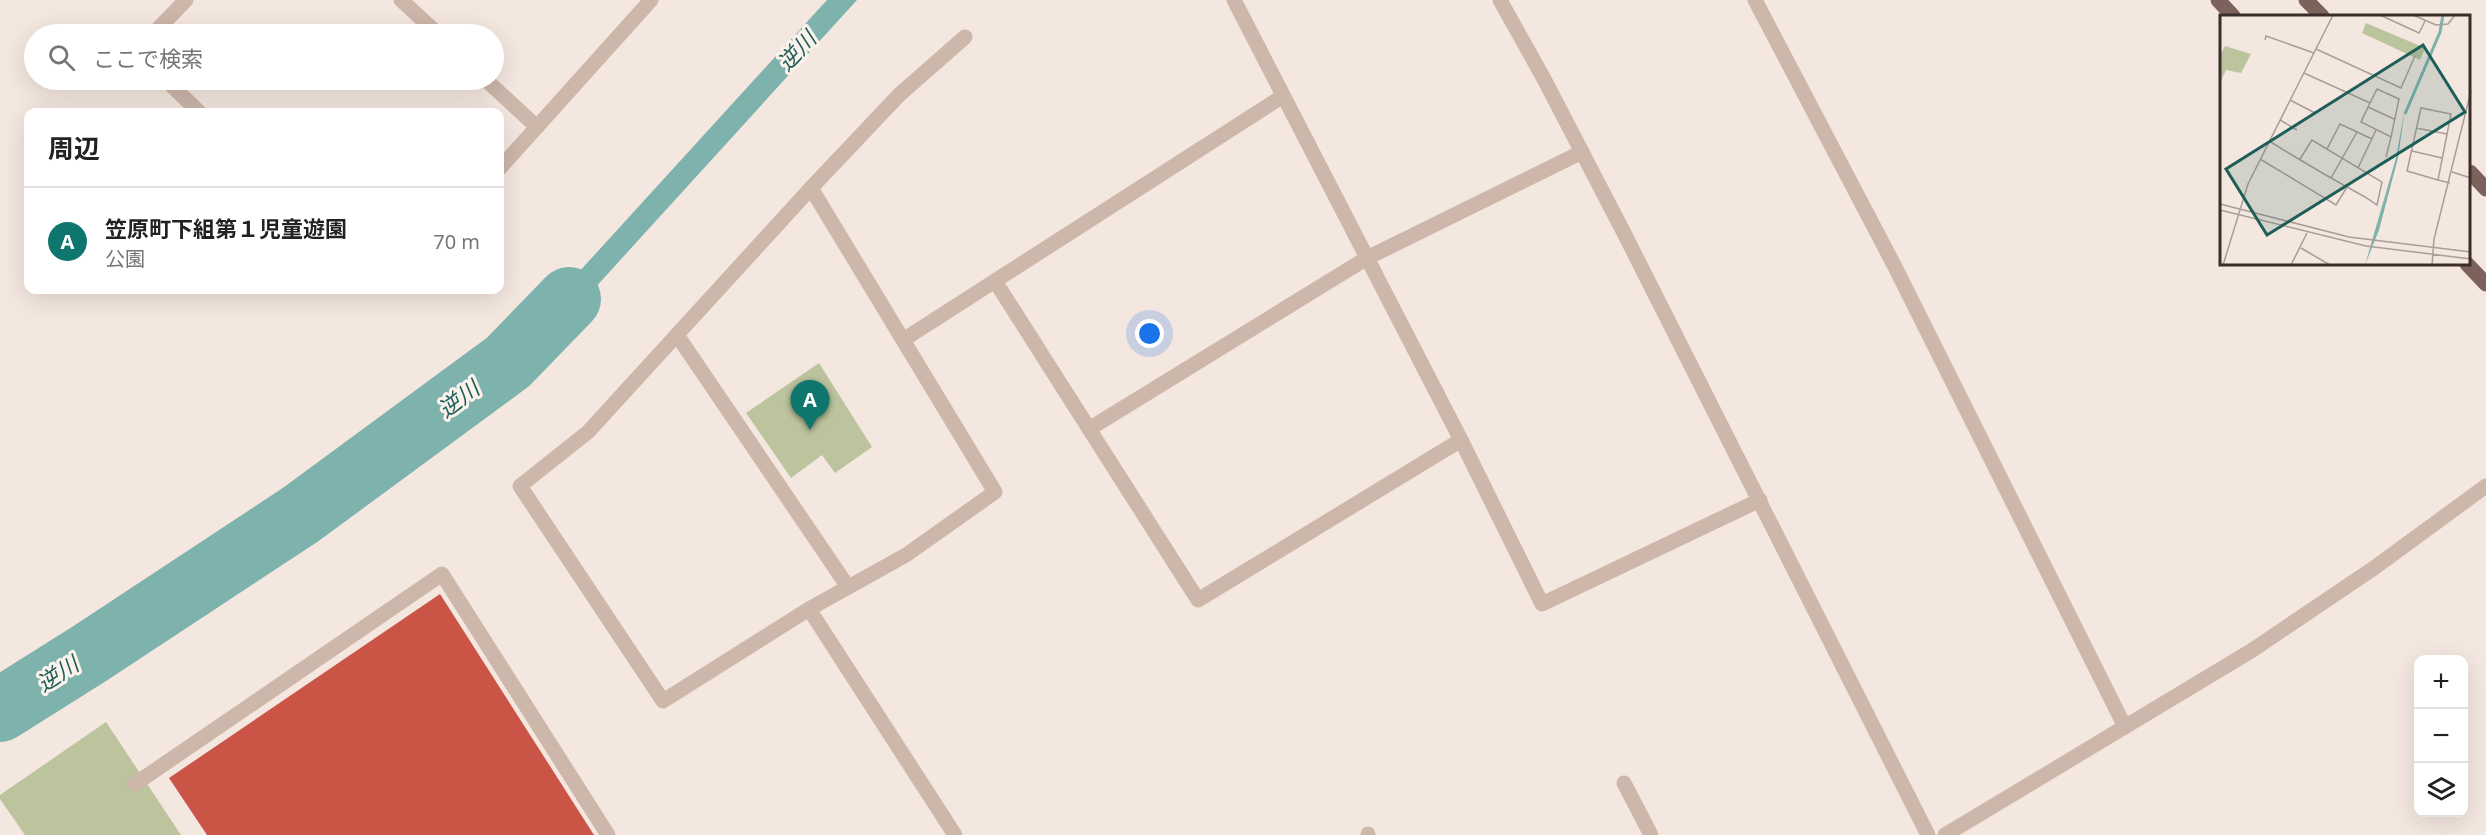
<!DOCTYPE html>
<html lang="ja">
<head>
<meta charset="utf-8">
<style>
	body { margin:0; font-family:"Noto Sans","Noto Sans JP",sans-serif; background:#f2f2f2; color:#222 }
	.controls { position:absolute; right:18px; bottom:18px; display:grid; overflow:hidden; border-radius:12px; box-shadow:0 6px 24px #0002 }
	.controls button { width:54px; height:54px; display:grid; place-items:center; padding:0; border:0; border-bottom:2px solid #e0e0e0; background:#fff; color:#222; font:30px sans-serif }
	.you { position:absolute; left:1150px; top:334px; width:21px; height:21px; margin:-15px; border:4px solid #fff; border-radius:50%; background:#1a73e8; box-shadow:0 0 0 9px #1a73e833 }
	.badge { display:grid; place-items:center; width:39px; height:39px; border-radius:50%; background:#0f766e; color:#fff; font-size:20px; font-weight:700 }
	.pin { position:absolute; translate:-50% -50px; filter:drop-shadow(0 2px 3px #0008) }
	.pin::after { content:''; position:absolute; top:32px; width:21px; height:18px; background:inherit; clip-path:polygon(0 0,100% 0,50% 100%) }
	.list { margin:0; padding:0; list-style:none }
	h2 { display:flex; justify-content:space-between; align-items:center; height:78px; margin:0; padding:0 24px; font-size:26px }
	h2 small { font-size:20px; font-weight:400; color:#767676 }
	.list li { display:grid; grid-template-columns:39px 1fr auto; gap:18px; align-items:center; box-sizing:border-box; height:108px; padding:0 24px; border-top:2px solid #e0e0e0 }
	.list b { display:block; font-size:22px; white-space:nowrap }
	.list p { margin:0; font-size:20px; white-space:nowrap; color:#767676 }
	.list em { font-size:20px; font-style:normal; color:#767676 }
	.icon { flex:none; width:33px; height:33px; fill:none; stroke:currentColor; stroke-width:2; stroke-linecap:round; stroke-linejoin:round }
	.map { position:relative; flex:none; width:2486px; height:835px; overflow:hidden }
	.search { position:absolute; background:#fff; box-shadow:0 6px 24px #0002; left:24px; top:24px; width:480px; height:66px; display:flex; align-items:center; gap:15px; box-sizing:border-box; padding:0 21px; border-radius:33px; color:#767676; font-size:22px }
	.panel { position:absolute; background:#fff; box-shadow:0 6px 24px #0002; left:24px; top:108px; width:480px; height:186px; border-radius:12px }
	.map>svg:first-child { display:block }
	.green { fill:#bcc49e }
	.water { fill:#7db2ad }
	.lines { fill:none; stroke-linecap:round; stroke-linejoin:round }
	.river { stroke:#7db2ad; stroke-width:64 }
	.building { fill:#ca5547 }
	.minor { stroke:#cdb6aa; stroke-width:15 }
	.major { stroke:#7d625b; stroke-width:15 }
	.labels { text-anchor:middle; dominant-baseline:central; stroke-width:6; stroke-linejoin:round; paint-order:stroke }
	.water-label { font-size:22px; font-style:italic; fill:#1d5e59; stroke:#fbf2ec }
	.inset-river { fill:none; stroke:#7db2ad; stroke-width:3 }
	.inset-road { fill:none; stroke:#aa9d97; stroke-width:1.5 }
	.view { fill:#1d5e59; fill-opacity:0.15; stroke:#1d5e59; stroke-width:3 }
	.inset-edge { fill:none; stroke:#3a2d2a; stroke-width:3 }
</style>
</head>
<body>
<div class="map">
<svg width="2486" height="835" viewBox="0 0 2486 835">
	<rect width="100%" height="100%" fill="#f4e7df"/>
	<g class="green">
		<polygon points="819,363 872,447 835,473 822,455 791,478 746,413"/>
		<polygon points="106,722 181,835 25,835 0,799 0,795"/>
	</g>
	<polygon class="water" points="827,0 857,0 583,301 515,370 499,353 567,285"/>
	<g class="lines">
		<polyline class="river" points="0,710 89,654 300,515 508,362 569,299"/>
	</g>
	<polygon class="building" points="440,594 594,835 207,835 169,778"/>
	<g class="lines">
		<g class="minor">
			<polyline points="401,0 438,34"/>
			<polyline points="1234,0 1461,440 1542,604 1760,500"/>
			<polyline points="1500,0 1544,79 1623,231 1928,835"/>
			<polyline points="1755,0 1894,265 2125,727"/>
			<polyline points="153,34 186,0"/>
			<polyline points="166,80 199,112"/>
			<polyline points="486,80 537,127"/>
			<polyline points="500,168 651,0"/>
			<polygon points="811,188 995,492 906,555 809,609 663,701 520,486 588,432"/>
			<polyline points="811,188 899,95 965,37"/>
			<polyline points="995,281 1198,600 1461,440"/>
			<polyline points="677,335 848,587"/>
			<polyline points="903,340 1283,96"/>
			<polyline points="1089,429 1367,258 1582,152"/>
			<polyline points="809,609 955,835"/>
			<polyline points="1624,783 1651,835"/>
			<polyline points="135,784 442,574 608,835"/>
			<polyline points="1368,834 1368,835"/>
			<polyline points="1945,835 2251,651 2374,568 2486,486"/>
		</g>
		<g class="major">
			<polyline points="2218,0 2233,16"/>
			<polyline points="2306,0 2322,16"/>
			<polyline points="2470,172 2486,189"/>
			<polyline points="2467,264 2486,284"/>
		</g>
	</g>
	<g class="labels">
		<g class="water-label">
			<text transform="translate(796 50) rotate(-47)">逆川</text>
			<text transform="translate(458 398) rotate(-37)">逆川</text>
			<text transform="translate(57 673) rotate(-33)">逆川</text>
		</g>
	</g>
	<g transform="translate(2220 15)">
		<rect width="250" height="250" fill="#f4e7df"/>
		<path d="M146,8L205,33L200,45L142,18ZM5,31L31,39L21,58L6,55L0,68V40Z" fill="#bcc49e"/>
		<path d="M185,93L178,143L159,215L145,250L176,143Z" fill="#7db2ad"/>
		<path class="inset-river" d="M185,99L220,17L223,0"/>
		<path class="inset-road" d="M160,0L199,18L205,6M193,0L216,10L228,9L235,0M45,25L46,21L94,38M96,34L181,73L195,41M84,58L150,88L157,74L179,84L171,122L141,107L150,88M70,85L95,98M148,92L174,104M60,105L77,115M196,113L227,119M49,126L77,143L104,159L145,182L157,190L162,167L92,125L80,144M107,134L120,109L152,124M192,136L222,143M166,142L171,122M40,144L116,190L127,172M138,153L156,115M232,157L251,163M111,163L137,117M218,165L231,99L201,93L187,156L218,165L230,168M0,189L129,222L251,237M0,195L146,231L251,244M81,233L110,250M3,250L28,169L113,0M71,250L87,218M212,250L214,224L251,76"/>
		<path class="view" d="M203,30L245,97L47,220L6,154Z"/>
		<rect width="250" height="250" class="inset-edge"/>
	</g>
</svg>
<div class="controls">
<button>+</button>
<button>−</button>
<button><svg class="icon" aria-label="layers" viewBox="0 0 24 24"><path d="M12 4l9 5-9 5-9-5zM3 14l9 5 9-5"/></svg></button>
</div>
<div class="you"></div>
<div class="pin badge" style="left:810px;top:430px">A</div>
<div class="search"><svg class="icon" aria-label="search" viewBox="0 0 24 24"><circle cx="10" cy="10" r="6"/><path d="M15 15l6 6"/></svg>ここで検索</div>
<section class="panel">
<h2>周辺<small></small></h2>
<ul class="list">
<li><span class="badge">A</span><div><b>笠原町下組第１児童遊園</b><p>公園</p></div><em>70 m</em></li>
</ul>
</section>
</div>
</body>
</html>
